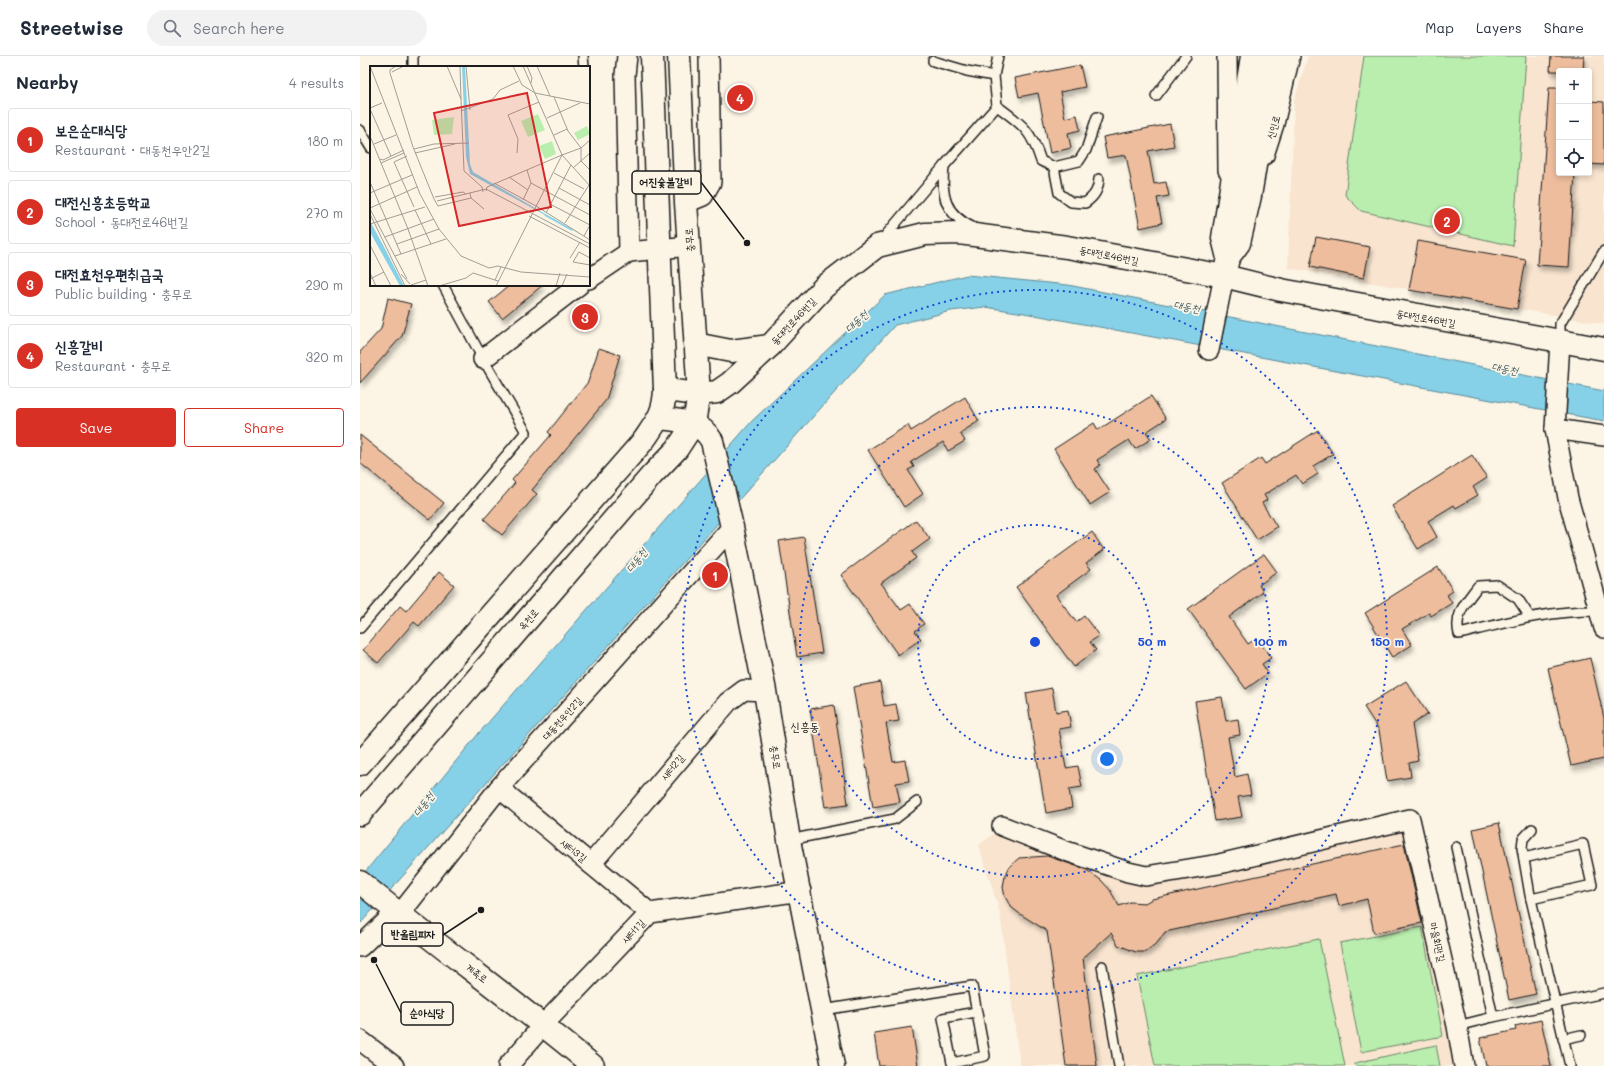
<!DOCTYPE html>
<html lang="en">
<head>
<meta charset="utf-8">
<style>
	body { margin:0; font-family:Mali,"Poor Story",sans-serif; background:#f2f2f3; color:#1f2937 }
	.controls { position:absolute; right:12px; top:12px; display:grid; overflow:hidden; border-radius:4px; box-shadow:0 2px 6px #0003 }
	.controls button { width:36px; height:36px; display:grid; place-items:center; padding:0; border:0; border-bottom:1px solid #e0e1e3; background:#fff; color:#1f2937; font:20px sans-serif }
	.you { position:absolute; left:747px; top:703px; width:14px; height:14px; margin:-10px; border:3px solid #fff; border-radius:50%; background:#1a73e8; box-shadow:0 0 0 6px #1a73e833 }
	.badge { display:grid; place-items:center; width:26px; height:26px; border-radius:50%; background:#d93025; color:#fff; font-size:13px; font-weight:700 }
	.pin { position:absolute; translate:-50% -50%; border:2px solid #fff; box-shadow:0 1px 4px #0006 }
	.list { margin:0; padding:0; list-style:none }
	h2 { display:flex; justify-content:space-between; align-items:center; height:52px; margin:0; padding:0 16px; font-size:17px }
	h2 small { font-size:13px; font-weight:400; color:#747a83 }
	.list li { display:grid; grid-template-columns:26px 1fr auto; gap:12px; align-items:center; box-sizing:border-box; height:64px; margin:0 8px 8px; padding:0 8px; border:1px solid #e0e1e3; border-radius:4px }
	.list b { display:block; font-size:15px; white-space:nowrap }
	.list p { margin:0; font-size:13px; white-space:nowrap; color:#747a83 }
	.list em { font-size:13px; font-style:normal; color:#747a83 }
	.actions { display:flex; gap:8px; padding:12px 16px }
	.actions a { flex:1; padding:9px 0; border:1px solid #d93025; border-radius:4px; text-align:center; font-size:14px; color:#d93025 }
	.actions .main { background:#d93025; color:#fff }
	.icon { flex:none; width:22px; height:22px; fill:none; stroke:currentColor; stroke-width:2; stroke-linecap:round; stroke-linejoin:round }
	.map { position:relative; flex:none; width:1244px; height:1010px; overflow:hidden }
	header { display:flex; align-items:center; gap:24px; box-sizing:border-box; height:56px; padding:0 20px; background:#fff; border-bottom:1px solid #e0e1e3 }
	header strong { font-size:19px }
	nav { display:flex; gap:22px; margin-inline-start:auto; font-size:14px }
	.search { width:280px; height:36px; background:#f2f2f3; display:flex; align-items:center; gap:10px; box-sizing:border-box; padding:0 14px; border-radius:22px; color:#747a83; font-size:15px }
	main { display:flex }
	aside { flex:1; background:#fff }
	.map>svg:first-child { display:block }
	.built { fill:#f8e4cf; fill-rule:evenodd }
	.green { fill:#baeeaf; stroke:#6b8566 }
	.water { fill:#87d1e8; stroke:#5c8996 }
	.building { fill:#edbd9d; stroke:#1c1c1c; filter:url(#shadow) }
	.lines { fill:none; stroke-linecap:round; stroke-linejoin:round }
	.lane-casing { stroke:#1c1c1c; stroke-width:12 }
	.street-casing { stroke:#1c1c1c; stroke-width:22 }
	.secondary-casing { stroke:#1c1c1c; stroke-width:25 }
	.primary-casing { stroke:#1c1c1c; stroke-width:25 }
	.lane { stroke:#fcf5e5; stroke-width:9 }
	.street { stroke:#fcf5e5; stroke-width:19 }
	.secondary { stroke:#fcf5e5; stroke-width:22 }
	.primary { stroke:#fcf5e5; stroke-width:22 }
	.ring { fill:none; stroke:#1d4ed8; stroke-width:2; stroke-dasharray:2 4 }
	.labels { text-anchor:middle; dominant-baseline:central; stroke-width:3.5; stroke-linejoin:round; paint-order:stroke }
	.street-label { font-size:10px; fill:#1c1c1c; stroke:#fcf5e5 }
	.water-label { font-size:11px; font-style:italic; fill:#415b63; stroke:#fcf5e5 }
	.quarter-label { font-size:12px; fill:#1c1c1c; stroke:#fcf5e5 }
	.inset-river { fill:none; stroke:#87d1e8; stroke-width:2 }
	.inset-road { fill:none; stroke:#a29e95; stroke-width:1 }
	.view { fill:#d62828; fill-opacity:0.15; stroke:#d62828; stroke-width:2 }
	.inset-edge { fill:none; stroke:#1c1c1c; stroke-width:2 }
	.centre { fill:#1d4ed8; stroke:#fcf5e5; stroke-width:2 }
	.ring-label { font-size:12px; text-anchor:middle; font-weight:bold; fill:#1d4ed8; stroke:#fcf5e5; stroke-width:3.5; stroke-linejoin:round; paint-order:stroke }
	.leader { fill:none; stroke:#1c1c1c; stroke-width:1.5 }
	.callout-dot { fill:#1c1c1c; stroke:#fcf5e5; stroke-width:1.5 }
	.callout { fill:#fcf5e5; stroke:#1c1c1c; stroke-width:1.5 }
	.callout-label { font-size:11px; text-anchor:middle; font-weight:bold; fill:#1c1c1c }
</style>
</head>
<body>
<header>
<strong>Streetwise</strong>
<div class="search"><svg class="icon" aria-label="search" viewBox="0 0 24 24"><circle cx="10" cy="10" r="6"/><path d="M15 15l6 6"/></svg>Search here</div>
<nav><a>Map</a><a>Layers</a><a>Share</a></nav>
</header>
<main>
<aside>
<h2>Nearby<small>4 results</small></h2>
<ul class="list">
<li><span class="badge">1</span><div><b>보은순대식당</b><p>Restaurant · 대동천우안2길</p></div><em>180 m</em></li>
<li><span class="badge">2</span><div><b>대전신흥초등학교</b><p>School · 동대전로46번길</p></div><em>270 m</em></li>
<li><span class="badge">3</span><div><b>대전효천우편취급국</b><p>Public building · 충무로</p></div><em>290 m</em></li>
<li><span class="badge">4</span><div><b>신흥갈비</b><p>Restaurant · 충무로</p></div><em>320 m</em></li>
</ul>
<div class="actions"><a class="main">Save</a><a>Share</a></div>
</aside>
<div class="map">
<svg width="1244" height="1010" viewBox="0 0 1244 1010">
	<defs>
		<filter id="shadow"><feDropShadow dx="2.5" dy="4.5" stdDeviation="2" flood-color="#0004"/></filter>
	</defs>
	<rect width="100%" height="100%" fill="#fcf5e5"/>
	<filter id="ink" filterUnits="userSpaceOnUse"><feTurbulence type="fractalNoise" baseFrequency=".025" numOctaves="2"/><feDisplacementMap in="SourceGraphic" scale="8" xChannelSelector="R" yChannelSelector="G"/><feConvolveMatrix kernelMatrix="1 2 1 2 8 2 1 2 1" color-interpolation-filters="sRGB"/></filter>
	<g filter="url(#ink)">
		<g class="built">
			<path d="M948,0H1244V268L928,212L934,45ZM1199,15H1229V117H1199Z"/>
			<polygon points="1049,773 1096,1010 660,1010 640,857 619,789 636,776 775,825"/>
		</g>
		<g class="green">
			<polygon points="1004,0 1166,0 1153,190 1001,155 985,139"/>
			<polygon points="1062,871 1083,980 1001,996 980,887"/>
			<polygon points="959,883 985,1010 795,1010 777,920"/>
			<polygon points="1076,989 1080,1010 995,1010 995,1007"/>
		</g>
		<polygon class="water" points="607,219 708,229 1244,335 1244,365 664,257 625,251 591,255 535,269 0,868 0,844 9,834 5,816 119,677 392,365 525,239"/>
		<g class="building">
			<polygon points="1191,0 1224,0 1223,15 1190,15"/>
			<polygon points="720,9 725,31 700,36 705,62 717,59 720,74 708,77 711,92 690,97 678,37 659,41 655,22"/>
			<polygon points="1189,32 1199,32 1199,117 1215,117 1209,211 1177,209"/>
			<polygon points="1229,45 1244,46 1244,109 1229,108"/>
			<polygon points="810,68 814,90 788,95 794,128 806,126 809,140 797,142 802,167 780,172 766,99 747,102 743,81"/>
			<polygon points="956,181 1010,191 1004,222 950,211"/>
			<polygon points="1058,185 1166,204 1157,253 1049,234"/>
			<polygon points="150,229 183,229 142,262 129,246"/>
			<polygon points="28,242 51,248 42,280 0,327 0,296 21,273"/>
			<polygon points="239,292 260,299 246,344 172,434 177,438 142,479 124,463 155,427 152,424 191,379 188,376 228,326"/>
			<polygon points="791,340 806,363 786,376 791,383 775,393 769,384 737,404 740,409 735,413 750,436 730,449 694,393 734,367 738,374"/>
			<polygon points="605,341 619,365 600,377 605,385 588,395 583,386 551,406 554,411 548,414 563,438 544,451 508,394 548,369 551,375"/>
			<polygon points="958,374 973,398 953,410 958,418 942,428 936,419 904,439 907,444 902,447 917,471 897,484 862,427 901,402 905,408"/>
			<polygon points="0,379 84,447 70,464 0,407"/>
			<polygon points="1112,399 1127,422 1113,431 1118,439 1096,452 1094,449 1068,465 1077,481 1058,493 1032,450"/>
			<polygon points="556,464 570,483 552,496 556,502 521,527 541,554 550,548 564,568 555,575 561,583 538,599 481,519"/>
			<polygon points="732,476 744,494 726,507 731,513 696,539 716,566 724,560 739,580 730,586 736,594 714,611 656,531"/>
			<polygon points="444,481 462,597 437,601 419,485"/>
			<polygon points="904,498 917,516 899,529 903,536 869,561 888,588 897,582 911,602 902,608 908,617 886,633 828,553"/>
			<polygon points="1078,511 1093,535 1087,539 1092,547 1071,560 1069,557 1042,573 1052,589 1032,601 1005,557"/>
			<polygon points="79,516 94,529 59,570 54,566 18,607 3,594 40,550 46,555"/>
			<polygon points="1230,602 1244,662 1244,703 1211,710 1188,612"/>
			<polygon points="1046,625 1068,658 1052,668 1058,705 1049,707 1051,721 1027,725 1019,674 1004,651"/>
			<polygon points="520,626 524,650 536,648 539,665 526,667 533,706 545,704 549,725 536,727 540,746 513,751 493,631"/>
			<polygon points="692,632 696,656 708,654 711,671 699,673 706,712 718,710 722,731 709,733 712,752 686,757 666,637"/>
			<polygon points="862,641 866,665 878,663 880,679 868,681 875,721 887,718 891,739 878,741 882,761 855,765 835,645"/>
			<polygon points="474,649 488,748 465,751 450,653"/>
			<polygon points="1139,767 1176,938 1149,944 1113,773"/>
			<polygon points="1044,788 1062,867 1014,877 1007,843 979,850 976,838 805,876 798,886 785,896 776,896 758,889 751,877 723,902 737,1010 706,1010 687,875 660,858 651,851 645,841 643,831 645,820 650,810 659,802 687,800 725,813 741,824 750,834 759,850 770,846 785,847 792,843"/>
			<polygon points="1181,964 1191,1010 1126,1010 1120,982 1156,974 1155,970"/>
			<polygon points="552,971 558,1010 519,1010 514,977"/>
		</g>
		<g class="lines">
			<g class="lane-casing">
				<g id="lane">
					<polyline points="223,0 224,11"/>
					<polyline points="573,5 607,15 634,20"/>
					<polyline points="53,11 53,0"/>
					<polyline points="796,40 826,0"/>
					<path d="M637,50C663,69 671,74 681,105L694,111L719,105L726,94L737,61"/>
					<polyline points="0,74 11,92"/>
					<path d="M584,110C581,139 584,158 614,172"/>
					<path d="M694,111L699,137L711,146L725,147C735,140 738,134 739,123"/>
					<polyline points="521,185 584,110 637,50 634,20 638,0"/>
					<polyline points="1200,285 1200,268 1244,195"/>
					<path d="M1170,561L1158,543L1137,529L1118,530C1106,546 1094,558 1099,578C1148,566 1190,554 1241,555"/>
					<polyline points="0,572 166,376 123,303 83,229"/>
					<polyline points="1172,773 1163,783 1162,792 1170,839 1210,1010"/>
					<polyline points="429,784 535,763 557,746"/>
					<polyline points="1096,791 1133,961 1244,937"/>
					<polyline points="1164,802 1223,788 1232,829 1171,843"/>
					<polyline points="742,910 759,1010"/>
					<polyline points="463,954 612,930 625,1000 592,1007 583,962 616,956"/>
					<polyline points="1097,970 1133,961"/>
					<polyline points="1203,983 1221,979"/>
				</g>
			</g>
			<g class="street-casing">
				<g id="street">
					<polyline points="267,0 265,19 269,196"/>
					<polyline points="867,0 868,114"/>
					<polyline points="904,99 914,68 930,0"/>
					<polyline points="326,147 343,140 351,126 349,0"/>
					<polyline points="229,223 269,196 329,190"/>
					<polyline points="1200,285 1195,373 1208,442 1244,572"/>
					<polyline points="849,294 864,220"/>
					<polyline points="123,303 219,229"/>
					<polyline points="1195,373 1244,380"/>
					<polyline points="139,732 290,857"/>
					<polyline points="642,770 706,795 768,816 786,820 859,808 1050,763 1097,970 1104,1010"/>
					<polyline points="231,808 368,646 384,634 405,635"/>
					<polyline points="40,858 139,732 372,471"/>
					<polyline points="0,891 36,856"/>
					<polyline points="0,984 34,1010"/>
					<polyline points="148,1010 184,968 290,857 441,835"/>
				</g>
			</g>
			<g class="secondary-casing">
				<g id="secondary">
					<polyline points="868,202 863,182 892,0"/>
					<polyline points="864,220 868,202 879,187 890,140 913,0"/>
					<polyline points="305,334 339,338 357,336 370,327 410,290 464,231 517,190 565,178 599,177 707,191 864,220 921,234 1244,293"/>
					<path d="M300,362C322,365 340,364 352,385L372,471L405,635L429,784L473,1010"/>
					<path d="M0,826C76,889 157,946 233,1010"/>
				</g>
			</g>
			<g class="primary-casing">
				<g id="primary">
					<polyline points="335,288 371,295 410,290"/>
					<path d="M0,708L284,384C297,365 304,357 305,334L292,0"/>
					<polyline points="0,758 292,419 317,393 334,367 339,338 326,147 319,0"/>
				</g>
			</g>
			<use href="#lane" class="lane"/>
			<use href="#street" class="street"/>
			<use href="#secondary" class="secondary"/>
			<use href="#primary" class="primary"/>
		</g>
	</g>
	<g class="ring">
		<circle cx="675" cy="586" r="117"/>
		<circle cx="675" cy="586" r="235"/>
		<circle cx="675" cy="586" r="352"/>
	</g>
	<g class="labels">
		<g class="street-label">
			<text transform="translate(913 71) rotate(-74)">신인로</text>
			<text transform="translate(329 184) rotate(-95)">충무로</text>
			<text transform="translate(749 199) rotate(11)">동대전로46번길</text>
			<text transform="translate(1066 262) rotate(10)">동대전로46번길</text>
			<text transform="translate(433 265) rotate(-47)">동대전로46번길</text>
			<text transform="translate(168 563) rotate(-49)">옥천로</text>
			<text transform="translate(202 662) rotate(-48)">대동천우안2길</text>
			<text transform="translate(416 701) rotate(81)">충무로</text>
			<text transform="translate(312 711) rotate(-50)">새터2길</text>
			<text transform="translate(214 794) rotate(39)">새터3길</text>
			<text transform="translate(273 875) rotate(-46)">새터1길</text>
			<text transform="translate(1078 886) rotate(77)">마을회관길</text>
			<text transform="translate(117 917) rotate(37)">계족로</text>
		</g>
		<g class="water-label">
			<text transform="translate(827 250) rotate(11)">대동천</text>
			<text transform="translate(496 265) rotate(-42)">대동천</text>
			<text transform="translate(1145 312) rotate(11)">대동천</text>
			<text transform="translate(276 504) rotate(-52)">대동천</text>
			<text transform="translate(63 748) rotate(-52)">대동천</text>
		</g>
		<g class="quarter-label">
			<text x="445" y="670">신흥동</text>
		</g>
	</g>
	<g transform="translate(10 10)">
		<rect width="220" height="220" fill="#fcf5e5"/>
		<path d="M168,48L175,64L158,71L151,55ZM84,51L82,68L64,69L62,54ZM217,60L220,68L208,74L204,67ZM182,75L186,88L175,93L169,80Z" fill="#baeeaf"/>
		<path d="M92,0H95L100,98L103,106L213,170L100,108L96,91ZM0,155L13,179L34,220H30L0,166Z" fill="#87d1e8"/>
		<path class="inset-river" d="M175,149L202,164"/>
		<path class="inset-road" d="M0,0L50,128L69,163L91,190L119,202L128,200L151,206L220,211M26,0L20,4V7L43,81L64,133L68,140L101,132M77,0L91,33L94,105L112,121L113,126M90,0L91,33M96,0L100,44M143,0L152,19L165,27M157,0L162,12L161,17M167,0L180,30M22,6L34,0M165,27L220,38M184,31L198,65L211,82V95L220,104M0,42L12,37M0,43L21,90M91,45L123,33L130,24L149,15M177,52L210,37M184,69L197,63M0,70L38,163L58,220M220,74L211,82L192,89L220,120M4,78L26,69M44,83L64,78L99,77M45,87L85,78M147,87L148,73L138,49L169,36M37,90L24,96L44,141M10,93L13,94L34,84M11,97L34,87M203,102L220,87M157,104L161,117L220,149M184,107L214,123M139,111L158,124M0,116L31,188M124,117L166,140M189,122L220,139M116,125L117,121L192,89M0,127L42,109M100,127L101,132L114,143M65,131L93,126L96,128M153,134L161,117M67,135L116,123L220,178M180,138L220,159M166,140L220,174M0,142L47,121M0,143L37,213M45,144L61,178M176,147L201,99M0,148L35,220M159,150L220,182M195,157L219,119M0,158L55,141M214,170L220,159M15,171L64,153M27,178L69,163M0,179L21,220M25,190L76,173M200,192L210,176M220,192L209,186L203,196L220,199M0,207L6,220M31,208L40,218M0,213L14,206M125,214L131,201M41,219L56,214M69,220L96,212L103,207L128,215M126,220L192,89L153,0M186,220L190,207M192,220L197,208"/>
		<path class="view" d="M157,27L181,141L89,160L64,47Z"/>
		<rect width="220" height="220" class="inset-edge"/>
	</g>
	<circle cx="675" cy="586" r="6" class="centre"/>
	<g class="ring-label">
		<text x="792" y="590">50 m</text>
		<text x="910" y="590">100 m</text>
		<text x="1027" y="590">150 m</text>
	</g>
	<path class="leader" d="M387 187L341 126M121 854L83 879M14 904L41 957"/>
	<g class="callout-dot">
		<circle cx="387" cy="187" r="4"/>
		<circle cx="121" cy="854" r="4"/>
		<circle cx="14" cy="904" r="4"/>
	</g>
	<g class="callout">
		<rect x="272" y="115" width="69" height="23" rx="4"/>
		<rect x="22" y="867" width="61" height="23" rx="4"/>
		<rect x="41" y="946" width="52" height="23" rx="4"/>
	</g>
	<g class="callout-label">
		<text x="306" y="130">어진숯불갈비</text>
		<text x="53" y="882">반올림피자</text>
		<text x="67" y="961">순아식당</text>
	</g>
</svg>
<div class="controls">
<button>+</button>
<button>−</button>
<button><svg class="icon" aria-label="locate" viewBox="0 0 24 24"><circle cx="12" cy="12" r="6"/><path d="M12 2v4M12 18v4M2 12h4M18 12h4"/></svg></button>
</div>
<div class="you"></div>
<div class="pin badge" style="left:355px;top:519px">1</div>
<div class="pin badge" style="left:1087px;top:165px">2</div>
<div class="pin badge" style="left:225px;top:261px">3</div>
<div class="pin badge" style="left:380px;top:42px">4</div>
</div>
</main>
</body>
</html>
